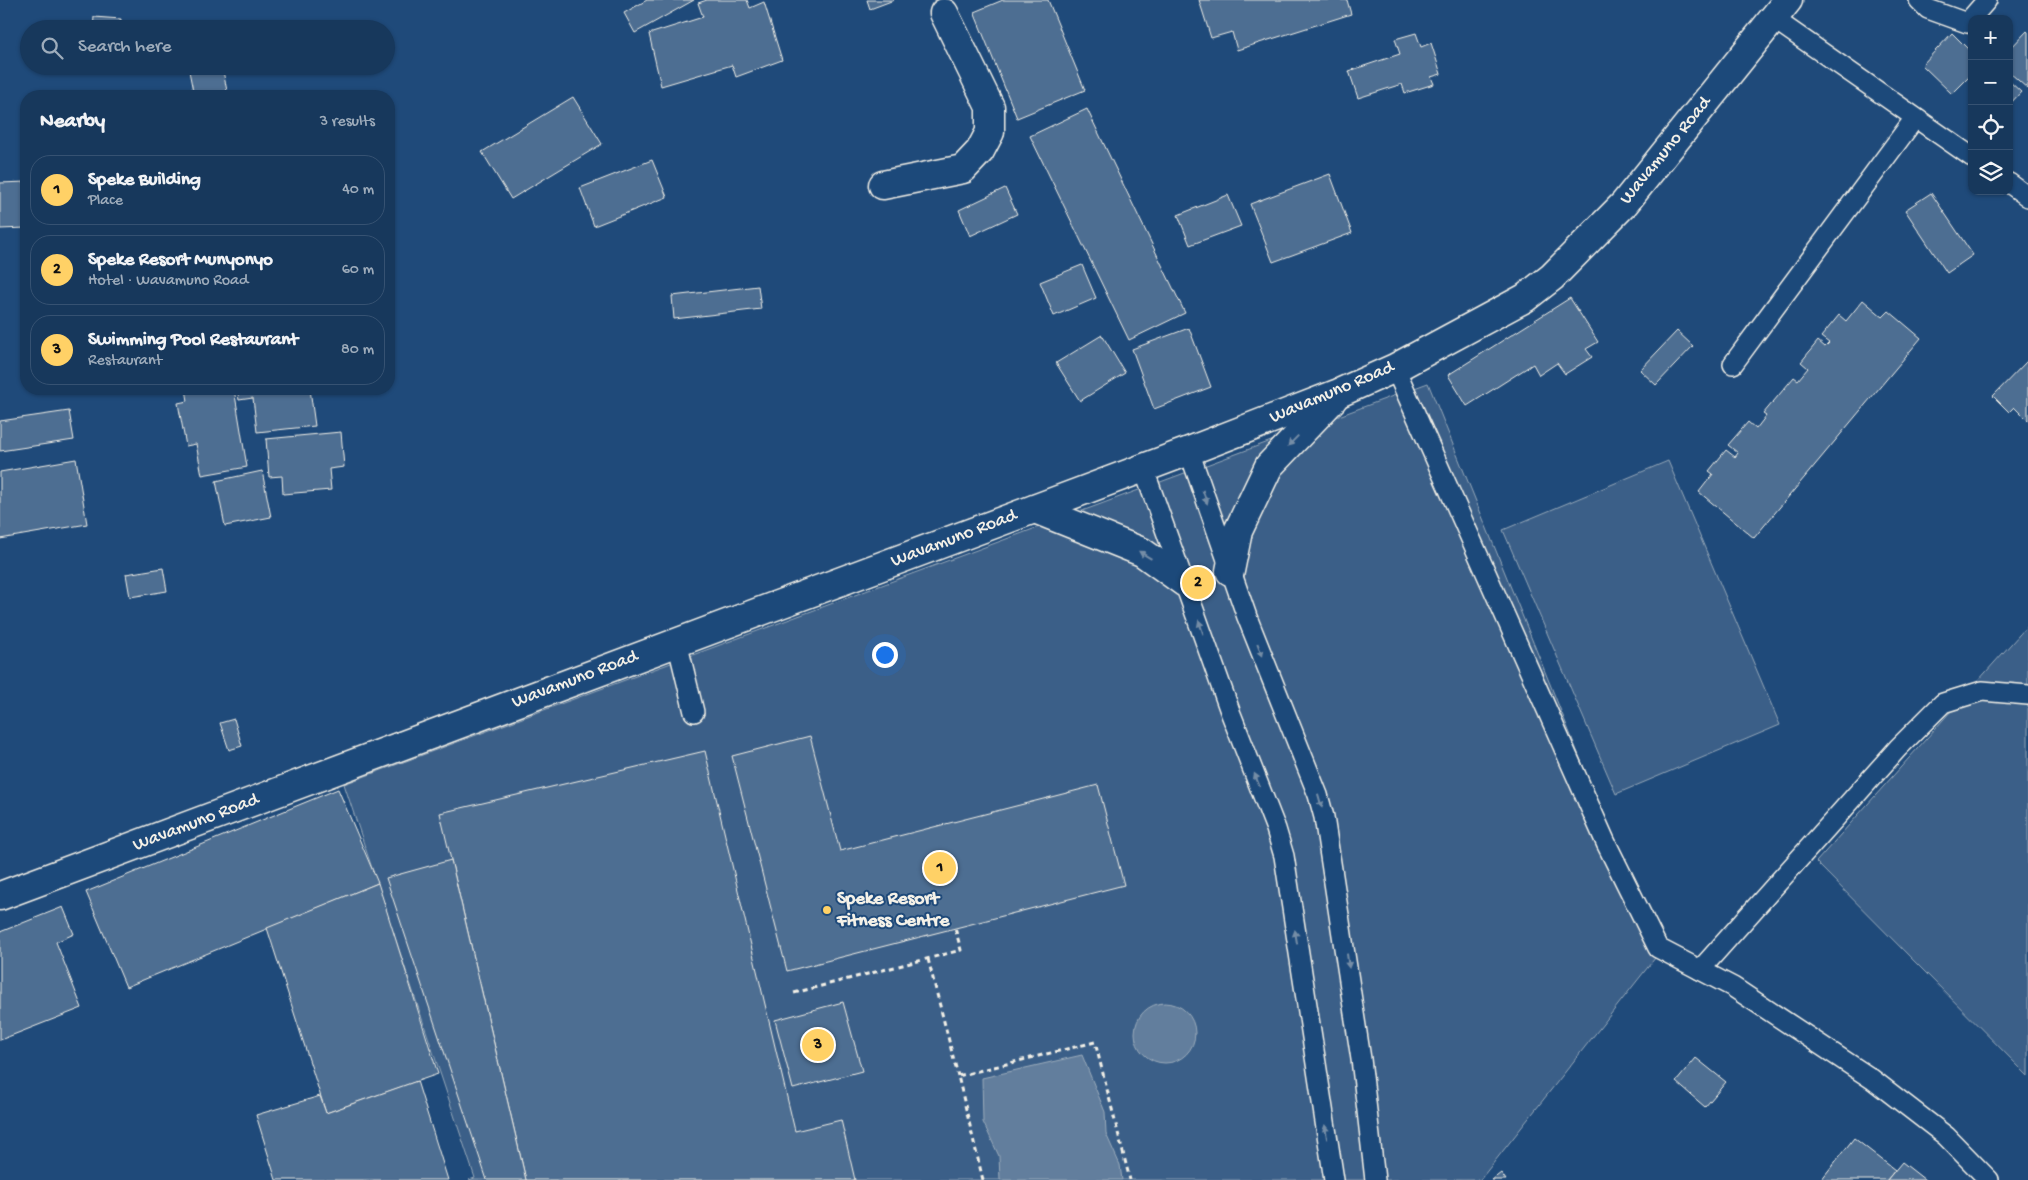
<!DOCTYPE html>
<html lang="en">
<head>
<meta charset="utf-8">
<style>
	body { margin:0; font-family:"Gochi Hand",sans-serif; background:#244365; color:#f1f3f6 }
	.controls { position:absolute; right:15px; top:15px; display:grid; overflow:hidden; border-radius:10px; box-shadow:0 1px 4px #0004 }
	.controls button { width:45px; height:45px; display:grid; place-items:center; padding:0; border:0; border-bottom:1px solid #365272; background:#17385c; color:#f1f3f6; font:25px sans-serif }
	.you { position:absolute; left:884px; top:654px; width:18px; height:18px; margin:-12px; border:4px solid #fff; border-radius:50%; background:#1a73e8; box-shadow:0 0 0 8px #1a73e833 }
	.badge { display:grid; place-items:center; width:32px; height:32px; border-radius:50%; background:#ffd166; color:#111; font-size:16px; font-weight:700 }
	.pin { position:absolute; translate:-50% -50%; border:2px solid #fff; box-shadow:0 1px 5px #0006 }
	.list { margin:0; padding:0; list-style:none }
	h2 { display:flex; justify-content:space-between; align-items:center; height:65px; margin:0; padding:0 20px; font-size:21px }
	h2 small { font-size:16px; font-weight:400; color:#9eacbb }
	.list li { display:grid; grid-template-columns:32px 1fr auto; gap:15px; align-items:center; box-sizing:border-box; height:70px; margin:0 10px 10px; padding:0 10px; border:1px solid #365272; border-radius:20px }
	.list b { display:block; font-size:19px; white-space:nowrap }
	.list p { margin:0; font-size:16px; white-space:nowrap; color:#9eacbb }
	.list em { font-size:16px; font-style:normal; color:#9eacbb }
	.icon { flex:none; width:28px; height:28px; fill:none; stroke:currentColor; stroke-width:2; stroke-linecap:round; stroke-linejoin:round }
	.map { position:relative; flex:none; width:2028px; height:1180px; overflow:hidden }
	.search { position:absolute; background:#17385c; box-shadow:0 1px 4px #0004; left:20px; top:20px; width:375px; height:55px; display:flex; align-items:center; gap:12px; box-sizing:border-box; padding:0 18px; border-radius:28px; color:#9eacbb; font-size:19px }
	.panel { position:absolute; background:#17385c; box-shadow:0 1px 4px #0004; left:20px; top:90px; width:375px; height:305px; border-radius:20px }
	.map>svg:first-child { display:block }
	.green { fill:#3a5f88; stroke:#97a8b8 }
	.water { fill:#627e9d; stroke:#9cacbb }
	.building { fill:#4d6e92; stroke:#f4f1e8 }
	.lines { fill:none; stroke-linecap:round; stroke-linejoin:round }
	.service-casing { stroke:#f4f1e8; stroke-width:22 }
	.minor-casing { stroke:#f4f1e8; stroke-width:31 }
	.secondary-casing { stroke:#f4f1e8; stroke-width:31 }
	.path { stroke:#f4f1e8; stroke-width:3; stroke-dasharray:5 4; stroke-linecap:butt }
	.service { stroke:#1f4a7a; stroke-width:19 }
	.minor { stroke:#1f4a7a; stroke-width:28 }
	.secondary { stroke:#1f4a7a; stroke-width:28 }
	.oneway { fill:#748da6 }
	.poi-dot { fill:#ffd166; stroke:#1f4a7a; stroke-width:2 }
	.labels { text-anchor:middle; dominant-baseline:central; stroke-width:4; stroke-linejoin:round; paint-order:stroke }
	.street-label { font-size:19px; fill:#f4f1e8; stroke:#1f4a7a }
	.poi-label { font-size:19px; font-weight:bold; fill:#f4f1e8; stroke:#1f4a7a; text-anchor:start }
</style>
</head>
<body>
<div class="map">
<svg width="2028" height="1180" viewBox="0 0 2028 1180">
	<rect width="100%" height="100%" fill="#1f4a7a"/>
	<filter id="ink" filterUnits="userSpaceOnUse"><feTurbulence type="fractalNoise" baseFrequency=".02" numOctaves="2"/><feDisplacementMap in="SourceGraphic" scale="10" xChannelSelector="R" yChannelSelector="G"/><feConvolveMatrix kernelMatrix="1 2 1 2 8 2 1 2 1" color-interpolation-filters="sRGB"/></filter>
	<g filter="url(#ink)">
		<g class="green">
			<polygon points="1428,383 1659,953 1480,1180 469,1180 475,1178 344,784"/>
			<polygon points="1668,461 1780,725 1616,794 1503,530"/>
			<polygon points="2028,625 2028,1076 1816,862"/>
		</g>
		<g class="water">
			<circle cx="1165" cy="1033" r="30"/>
			<polygon points="1082,1055 1105,1112 1106,1134 1120,1165 1122,1180 1000,1180 999,1156 983,1122 982,1078"/>
		</g>
		<g class="building">
			<polygon points="647,0 694,0 635,33 624,13"/>
			<polygon points="707,0 747,0 750,8 764,2 782,60 736,77 732,65 661,86 649,34 703,17 698,3"/>
			<polygon points="867,0 894,0 870,9"/>
			<polygon points="1003,0 1048,0 1085,90 1017,118 974,12"/>
			<polygon points="1199,0 1347,0 1351,14 1237,50 1232,32 1211,38"/>
			<polygon points="94,17 121,19 120,29 93,29"/>
			<polygon points="2027,31 2028,32 2028,89 2009,72 2009,50"/>
			<polygon points="1416,33 1421,47 1431,43 1441,74 1431,77 1434,84 1405,93 1402,84 1358,98 1349,71 1400,54 1395,39"/>
			<polygon points="1952,33 1972,53 1972,74 1952,94 1922,65"/>
			<polygon points="188,66 222,66 228,96 194,96"/>
			<polygon points="2009,81 2021,92 2009,105"/>
			<polygon points="573,97 602,144 511,199 482,152"/>
			<polygon points="1087,109 1185,313 1129,340 1030,136"/>
			<polygon points="652,160 667,197 594,226 580,188"/>
			<polygon points="1330,174 1352,233 1273,262 1250,204"/>
			<polygon points="26,182 26,228 0,229 0,183"/>
			<polygon points="1005,188 1017,214 970,236 959,210"/>
			<polygon points="1931,193 1973,255 1947,273 1905,210"/>
			<polygon points="1228,195 1241,226 1190,245 1178,215"/>
			<polygon points="1082,265 1096,298 1054,316 1040,282"/>
			<polygon points="758,286 761,309 674,319 672,296"/>
			<polygon points="1570,298 1598,342 1586,349 1592,357 1565,374 1557,363 1539,375 1533,364 1467,406 1448,375"/>
			<polygon points="1863,300 1883,317 1889,311 1921,338 1754,538 1699,492 1713,474 1709,471 1726,450 1735,457 1738,453 1728,445 1748,422 1756,429 1766,416 1763,414 1794,377 1798,380 1808,368 1801,362 1818,341 1825,347 1829,343 1821,337 1839,315 1846,321"/>
			<polygon points="1189,328 1211,387 1154,409 1132,349"/>
			<polygon points="1677,331 1693,346 1656,385 1640,370"/>
			<polygon points="1102,335 1125,373 1080,401 1056,363"/>
			<polygon points="2028,360 2028,421 2014,407 2009,412 1993,396"/>
			<polygon points="186,389 234,389 247,467 202,475 196,444 186,446 178,403 188,401"/>
			<polygon points="237,389 310,389 315,426 257,432 253,398 239,400"/>
			<polygon points="69,411 74,440 0,451 0,421"/>
			<polygon points="341,432 344,467 329,469 331,490 283,494 282,476 269,477 266,439"/>
			<polygon points="76,459 87,524 0,539 0,472"/>
			<polygon points="262,471 271,517 225,526 216,481"/>
			<polygon points="163,568 167,591 130,597 126,574"/>
			<polygon points="234,719 242,746 229,750 220,723"/>
			<polygon points="810,736 840,851 1098,785 1124,885 787,971 732,756"/>
			<polygon points="705,751 795,1131 841,1120 855,1180 526,1180 440,813"/>
			<polygon points="338,789 378,883 126,987 86,892"/>
			<polygon points="451,860 526,1180 487,1180 386,878"/>
			<polygon points="378,883 438,1074 326,1113 267,928"/>
			<polygon points="63,907 74,934 56,942 82,1008 0,1040 0,932"/>
			<polygon points="843,1002 862,1071 793,1089 775,1020"/>
			<polygon points="1696,1058 1726,1082 1705,1107 1676,1082"/>
			<polygon points="417,1081 448,1180 276,1180 256,1115 320,1096 326,1113"/>
			<polygon points="1854,1138 1895,1170 1887,1180 1821,1180"/>
			<polygon points="1902,1162 1925,1180 1887,1180"/>
			<polygon points="1501,1173 1506,1180 1492,1180"/>
		</g>
		<g class="lines">
			<g class="service-casing">
				<g id="service">
					<polyline points="1919,0 1928,9 1967,23 1987,0"/>
					<polyline points="1774,19 1972,157"/>
					<polyline points="2009,183 2028,197"/>
					<polyline points="1733,364 1915,118"/>
					<polyline points="1395,368 1606,843 1658,948 1733,987 1872,1079 1946,1136 1989,1180"/>
					<polyline points="1189,451 1247,617 1318,795 1324,817 1361,1059 1375,1180"/>
					<polyline points="1143,467 1231,714 1276,829 1284,856 1334,1180"/>
					<polyline points="677,642 694,712"/>
					<polyline points="1700,970 1898,748 1943,703 1982,691 2028,695"/>
				</g>
			</g>
			<g class="minor-casing">
				<polyline id="minor" points="883,185 963,169 980,151 990,132 990,107 944,13"/>
			</g>
			<g class="secondary-casing">
				<g id="secondary">
					<polyline points="1035,509 1142,552 1185,583"/>
					<polyline points="1230,571 1238,531 1269,466 1333,399"/>
					<polyline points="0,896 1189,451 1339,393 1395,368 1525,298 1552,277 1624,204 1788,0"/>
				</g>
			</g>
			<g class="path">
				<polyline points="928,959 958,1076"/>
				<polyline points="794,993 961,950 955,928"/>
				<polyline points="983,1180 958,1076 1095,1042 1130,1180"/>
			</g>
			<use href="#service" class="service"/>
			<use href="#minor" class="minor"/>
			<use href="#secondary" class="secondary"/>
		</g>
		<defs><path id="oneway-solid" d="M-6-.8H1V-3.2L6.5 0L1 3.2V.8H-6Z" transform="scale(1.25)"/></defs>
		<g class="oneway">
			<use href="#oneway-solid" transform="translate(1293 441) rotate(134)"/>
			<use href="#oneway-solid" transform="translate(1205 497) rotate(71)"/>
			<use href="#oneway-solid" transform="translate(1145 555) rotate(-149)"/>
			<use href="#oneway-solid" transform="translate(1201 627) rotate(-109)"/>
			<use href="#oneway-solid" transform="translate(1260 650) rotate(69)"/>
			<use href="#oneway-solid" transform="translate(1257 780) rotate(-112)"/>
			<use href="#oneway-solid" transform="translate(1320 801) rotate(74)"/>
			<use href="#oneway-solid" transform="translate(1296 937) rotate(-99)"/>
			<use href="#oneway-solid" transform="translate(1348 961) rotate(82)"/>
			<use href="#oneway-solid" transform="translate(1326 1132) rotate(-99)"/>
		</g>
	</g>
	<circle class="poi-dot" cx="827" cy="910" r="5"/>
	<g class="labels">
		<g class="street-label">
			<text transform="translate(1666 151) rotate(-51)">Wavamuno Road</text>
			<text transform="translate(1332 393) rotate(-23)">Wavamuno Road</text>
			<text transform="translate(954 539) rotate(-21)">Wavamuno Road</text>
			<text transform="translate(575 680) rotate(-21)">Wavamuno Road</text>
			<text transform="translate(196 823) rotate(-21)">Wavamuno Road</text>
		</g>
		<g class="poi-label">
			<text x="837" y="899">Speke Resort<tspan x="837" dy="22">Fitness Centre</tspan></text>
		</g>
	</g>
</svg>
<div class="controls">
<button>+</button>
<button>−</button>
<button><svg class="icon" aria-label="locate" viewBox="0 0 24 24"><circle cx="12" cy="12" r="6"/><path d="M12 2v4M12 18v4M2 12h4M18 12h4"/></svg></button>
<button><svg class="icon" aria-label="layers" viewBox="0 0 24 24"><path d="M12 4l9 5-9 5-9-5zM3 14l9 5 9-5"/></svg></button>
</div>
<div class="you"></div>
<div class="pin badge" style="left:940px;top:868px">1</div>
<div class="pin badge" style="left:1198px;top:583px">2</div>
<div class="pin badge" style="left:818px;top:1045px">3</div>
<div class="search"><svg class="icon" aria-label="search" viewBox="0 0 24 24"><circle cx="10" cy="10" r="6"/><path d="M15 15l6 6"/></svg>Search here</div>
<section class="panel">
<h2>Nearby<small>3 results</small></h2>
<ul class="list">
<li><span class="badge">1</span><div><b>Speke Building</b><p>Place</p></div><em>40 m</em></li>
<li><span class="badge">2</span><div><b>Speke Resort Munyonyo</b><p>Hotel · Wavamuno Road</p></div><em>60 m</em></li>
<li><span class="badge">3</span><div><b>Swimming Pool Restaurant</b><p>Restaurant</p></div><em>80 m</em></li>
</ul>
</section>
</div>
</body>
</html>
